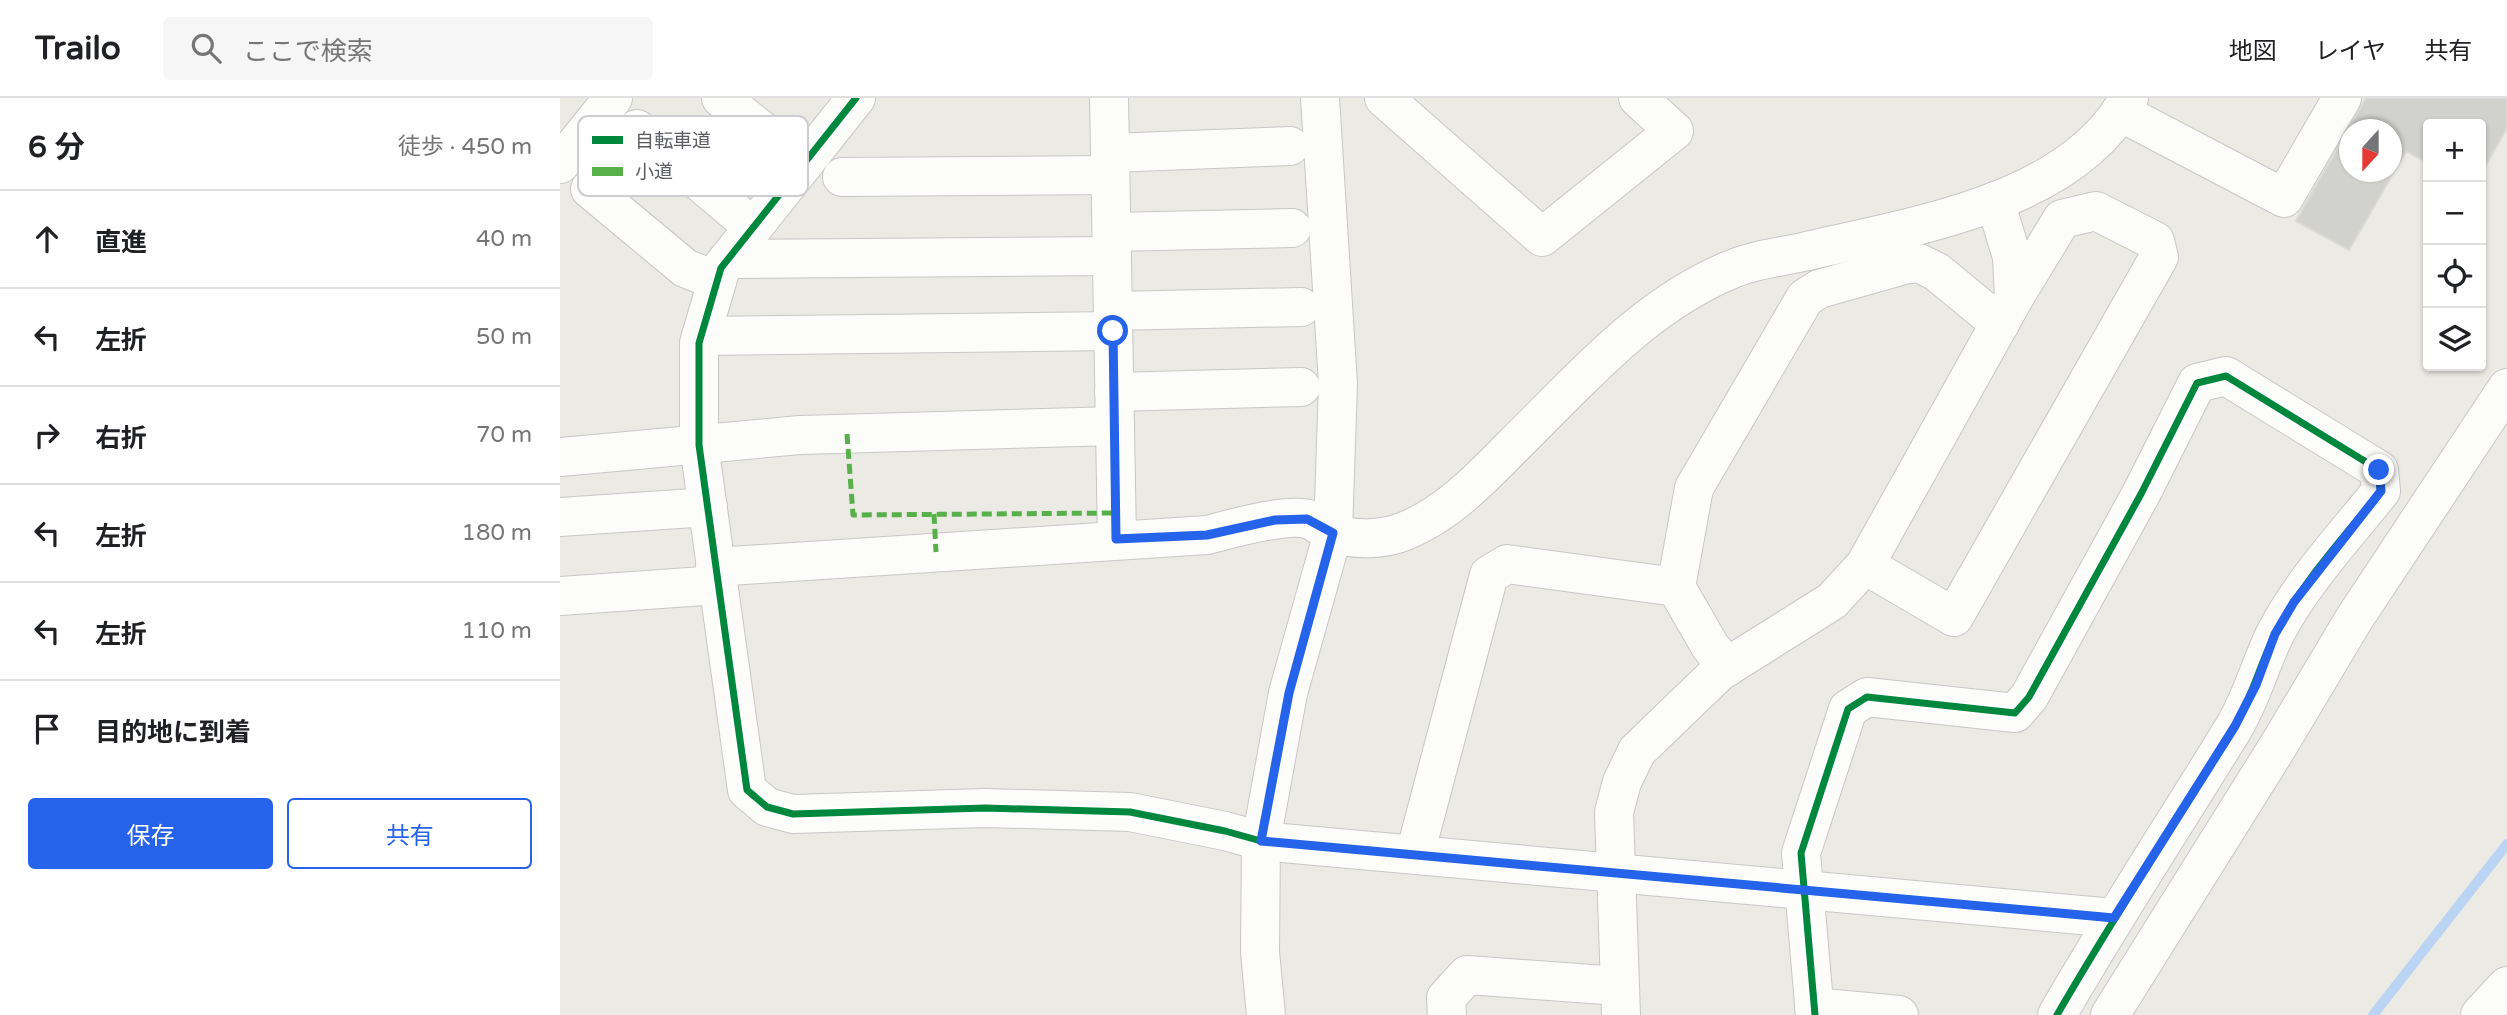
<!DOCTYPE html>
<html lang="ja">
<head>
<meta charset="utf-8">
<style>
	body { margin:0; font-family:"Varela Round","Noto Sans JP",sans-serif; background:#f6f6f6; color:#202124 }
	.controls { position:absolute; right:21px; top:21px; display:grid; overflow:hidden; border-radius:7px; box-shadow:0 2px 5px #0004 }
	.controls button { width:63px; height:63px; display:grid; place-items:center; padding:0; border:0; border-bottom:2px solid #e0e0e0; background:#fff; color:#202124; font:35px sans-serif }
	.compass { position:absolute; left:1779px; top:21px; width:63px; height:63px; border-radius:50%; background:#fff; box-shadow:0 2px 5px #0004; rotate:201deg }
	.stop { position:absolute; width:21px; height:21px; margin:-16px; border:5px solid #2563eb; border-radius:50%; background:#fff }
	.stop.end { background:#2563eb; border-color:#fff; box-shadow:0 2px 7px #0008 }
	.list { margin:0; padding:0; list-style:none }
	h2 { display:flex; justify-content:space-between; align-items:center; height:91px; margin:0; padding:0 28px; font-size:30px }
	h2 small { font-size:23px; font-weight:400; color:#757577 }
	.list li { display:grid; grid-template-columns:46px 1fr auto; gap:21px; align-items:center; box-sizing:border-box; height:98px; padding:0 28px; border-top:2px solid #e0e0e0 }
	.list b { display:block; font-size:26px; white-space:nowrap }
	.list em { font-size:23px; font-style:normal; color:#757577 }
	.actions { display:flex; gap:14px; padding:21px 28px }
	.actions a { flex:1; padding:16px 0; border:2px solid #2563eb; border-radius:7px; text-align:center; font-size:24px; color:#2563eb }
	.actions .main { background:#2563eb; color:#fff }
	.icon { flex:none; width:38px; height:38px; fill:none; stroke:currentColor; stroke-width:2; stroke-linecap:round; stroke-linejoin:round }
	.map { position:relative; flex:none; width:1947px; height:917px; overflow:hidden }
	header { display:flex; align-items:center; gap:42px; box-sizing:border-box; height:98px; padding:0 35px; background:#fff; border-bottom:2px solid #e0e0e0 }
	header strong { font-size:33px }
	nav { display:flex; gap:38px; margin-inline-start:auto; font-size:24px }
	.search { width:490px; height:63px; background:#f6f6f6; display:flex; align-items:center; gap:18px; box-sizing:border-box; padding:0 24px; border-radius:7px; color:#757577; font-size:26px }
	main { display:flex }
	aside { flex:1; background:#fff }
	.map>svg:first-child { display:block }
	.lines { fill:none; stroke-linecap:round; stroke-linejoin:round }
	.stream { stroke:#bbd4f3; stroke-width:10 }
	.building { fill:#d1d1ce; stroke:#dad9d4; stroke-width:2; fill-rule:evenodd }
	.minor-casing { stroke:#c7c7c7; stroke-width:40 }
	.minor { stroke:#fcfcfb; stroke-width:38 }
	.quiet { stroke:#58b04a; stroke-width:5; stroke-dasharray:10 5; stroke-linecap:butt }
	.cycleway-casing { stroke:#fff; stroke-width:11 }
	.cycleway { stroke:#00873e; stroke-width:7 }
	.route { stroke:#2563eb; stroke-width:9 }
	.key { fill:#fff; stroke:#ceced0; stroke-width:2 }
	.key-label { font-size:19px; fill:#5b5d63 }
</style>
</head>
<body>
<header>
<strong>Trailo</strong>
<div class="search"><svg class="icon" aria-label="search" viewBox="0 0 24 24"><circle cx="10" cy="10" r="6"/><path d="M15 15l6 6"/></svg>ここで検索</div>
<nav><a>地図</a><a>レイヤ</a><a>共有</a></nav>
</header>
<main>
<aside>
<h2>6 分<small>徒歩 · 450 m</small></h2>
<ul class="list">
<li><svg class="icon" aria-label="ahead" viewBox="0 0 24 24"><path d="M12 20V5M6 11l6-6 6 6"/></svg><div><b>直進</b></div><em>40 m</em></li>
<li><svg class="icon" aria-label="left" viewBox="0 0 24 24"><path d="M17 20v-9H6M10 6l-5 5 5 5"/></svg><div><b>左折</b></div><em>50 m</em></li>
<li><svg class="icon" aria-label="right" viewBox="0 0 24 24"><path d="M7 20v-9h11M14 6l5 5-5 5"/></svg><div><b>右折</b></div><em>70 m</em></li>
<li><svg class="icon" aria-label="left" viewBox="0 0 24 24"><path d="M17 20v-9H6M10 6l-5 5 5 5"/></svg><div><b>左折</b></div><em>180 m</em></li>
<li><svg class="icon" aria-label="left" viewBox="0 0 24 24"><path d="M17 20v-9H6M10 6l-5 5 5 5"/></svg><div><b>左折</b></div><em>110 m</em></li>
<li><svg class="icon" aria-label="arrive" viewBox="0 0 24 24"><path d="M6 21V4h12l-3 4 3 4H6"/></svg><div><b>目的地に到着</b></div></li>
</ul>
<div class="actions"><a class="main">保存</a><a>共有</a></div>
</aside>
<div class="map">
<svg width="1947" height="917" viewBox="0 0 1947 917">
	<rect width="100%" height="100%" fill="#ebeae5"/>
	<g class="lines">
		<polyline class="stream" points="1813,917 1947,746"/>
	</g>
	<path class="building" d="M1806,0H1947V30L1921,76V26H1868V65L1846,53L1789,152L1736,123ZM1790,32H1832V74H1790Z"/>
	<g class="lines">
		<g class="minor-casing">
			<g id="minor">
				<polyline points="161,0 244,66"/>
				<polyline points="296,0 161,170 139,245 139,347 187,692 207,709 233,716 425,710 570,714 665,733 701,743 1554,820"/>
				<polyline points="549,0 557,441"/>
				<polyline points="824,0 982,139 1114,33 1078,0"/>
				<polyline points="1560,14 1724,100 1782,0"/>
				<polyline points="77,31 193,129"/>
				<polyline points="550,55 730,48"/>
				<polyline points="0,66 53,0"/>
				<polyline points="282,79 550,77"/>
				<polyline points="30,91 125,170 157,183"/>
				<polyline points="552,134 732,130"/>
				<polyline points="168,161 552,158"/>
				<polyline points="553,213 741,209"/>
				<polyline points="141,238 553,233"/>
				<polyline points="554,294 741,289"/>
				<polyline points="0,359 240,337 555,328"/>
				<polyline points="0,419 148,409"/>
				<polyline points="1305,467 1394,519 1599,159 1595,143 1536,113 1502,121 1454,200"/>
				<path d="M155,469L647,437C671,431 725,415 748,421C756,424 763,431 771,434C792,443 824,442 845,433C889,415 921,380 954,347C1020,282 1083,208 1170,172C1192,162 1220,159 1243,154C1351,128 1510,107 1569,0"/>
				<polyline points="0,498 158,487"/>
				<polyline points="1167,569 1150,548 1116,489 1134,390 1245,200 1259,191 1344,167 1359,165 1377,174 1440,226"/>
				<polyline points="855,756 929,477 947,466 1116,489"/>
				<polyline points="1254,909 1339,917"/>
				<polyline points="706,917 700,854 701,743 728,595 773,435 778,286 760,0"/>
				<polyline points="887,917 886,900 907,877 1059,888"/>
				<polyline points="1061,917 1054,714 1062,684 1077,653 1159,574 1272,503 1305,467 1454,200 1452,159 1435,103"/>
				<path d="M1255,917L1241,755L1288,611L1307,599L1455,615L1469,599L1581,396L1637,285L1666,278L1819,372L1821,393C1785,438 1743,483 1716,534C1700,566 1692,600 1673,631C1614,727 1553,820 1497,917"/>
				<polyline points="1550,917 1720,645 1794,521 1947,290"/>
				<polyline points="1920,917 1947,888"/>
			</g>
		</g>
		<use href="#minor" class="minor"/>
		<g class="quiet">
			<polyline points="287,336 293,417 556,415"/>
			<polyline points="374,416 376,454"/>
		</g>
		<g class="cycleway-casing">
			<g id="cycleway">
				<polyline points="296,0 161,170 139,245 139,347 187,692 207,709 233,716 425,710 570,714 665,733 701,743 1554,820"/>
				<path d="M1255,917L1241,755L1288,611L1307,599L1455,615L1469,599L1581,396L1637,285L1666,278L1819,372L1821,393C1785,438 1743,483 1716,534C1700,566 1692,600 1673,631C1614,727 1553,820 1497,917"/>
			</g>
		</g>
		<use href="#cycleway" class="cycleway"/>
	</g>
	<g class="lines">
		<polyline class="route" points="553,233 556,441 647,437 715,422 747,421 773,435 729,595 701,743 1554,820 1675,628 1696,587 1715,536 1734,504 1821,393 1819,372"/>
	</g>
	<rect x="18" y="18" width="230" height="80" rx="10" class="key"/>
	<rect x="32" y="38" width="31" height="8" fill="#00873e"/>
	<rect x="32" y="69" width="31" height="9" fill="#58b04a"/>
	<g class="key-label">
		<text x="75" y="49">自転車道</text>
		<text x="75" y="80">小道</text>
	</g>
</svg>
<div class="controls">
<button>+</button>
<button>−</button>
<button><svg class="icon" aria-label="locate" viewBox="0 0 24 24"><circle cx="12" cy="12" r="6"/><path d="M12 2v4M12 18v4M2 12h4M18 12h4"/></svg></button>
<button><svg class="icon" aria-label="layers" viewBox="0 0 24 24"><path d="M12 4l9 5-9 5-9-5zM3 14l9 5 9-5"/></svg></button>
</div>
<svg class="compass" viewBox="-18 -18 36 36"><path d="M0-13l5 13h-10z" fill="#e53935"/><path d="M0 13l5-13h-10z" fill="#757577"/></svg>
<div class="stop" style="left:553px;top:233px"></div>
<div class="stop end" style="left:1819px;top:372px"></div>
</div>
</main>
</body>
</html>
